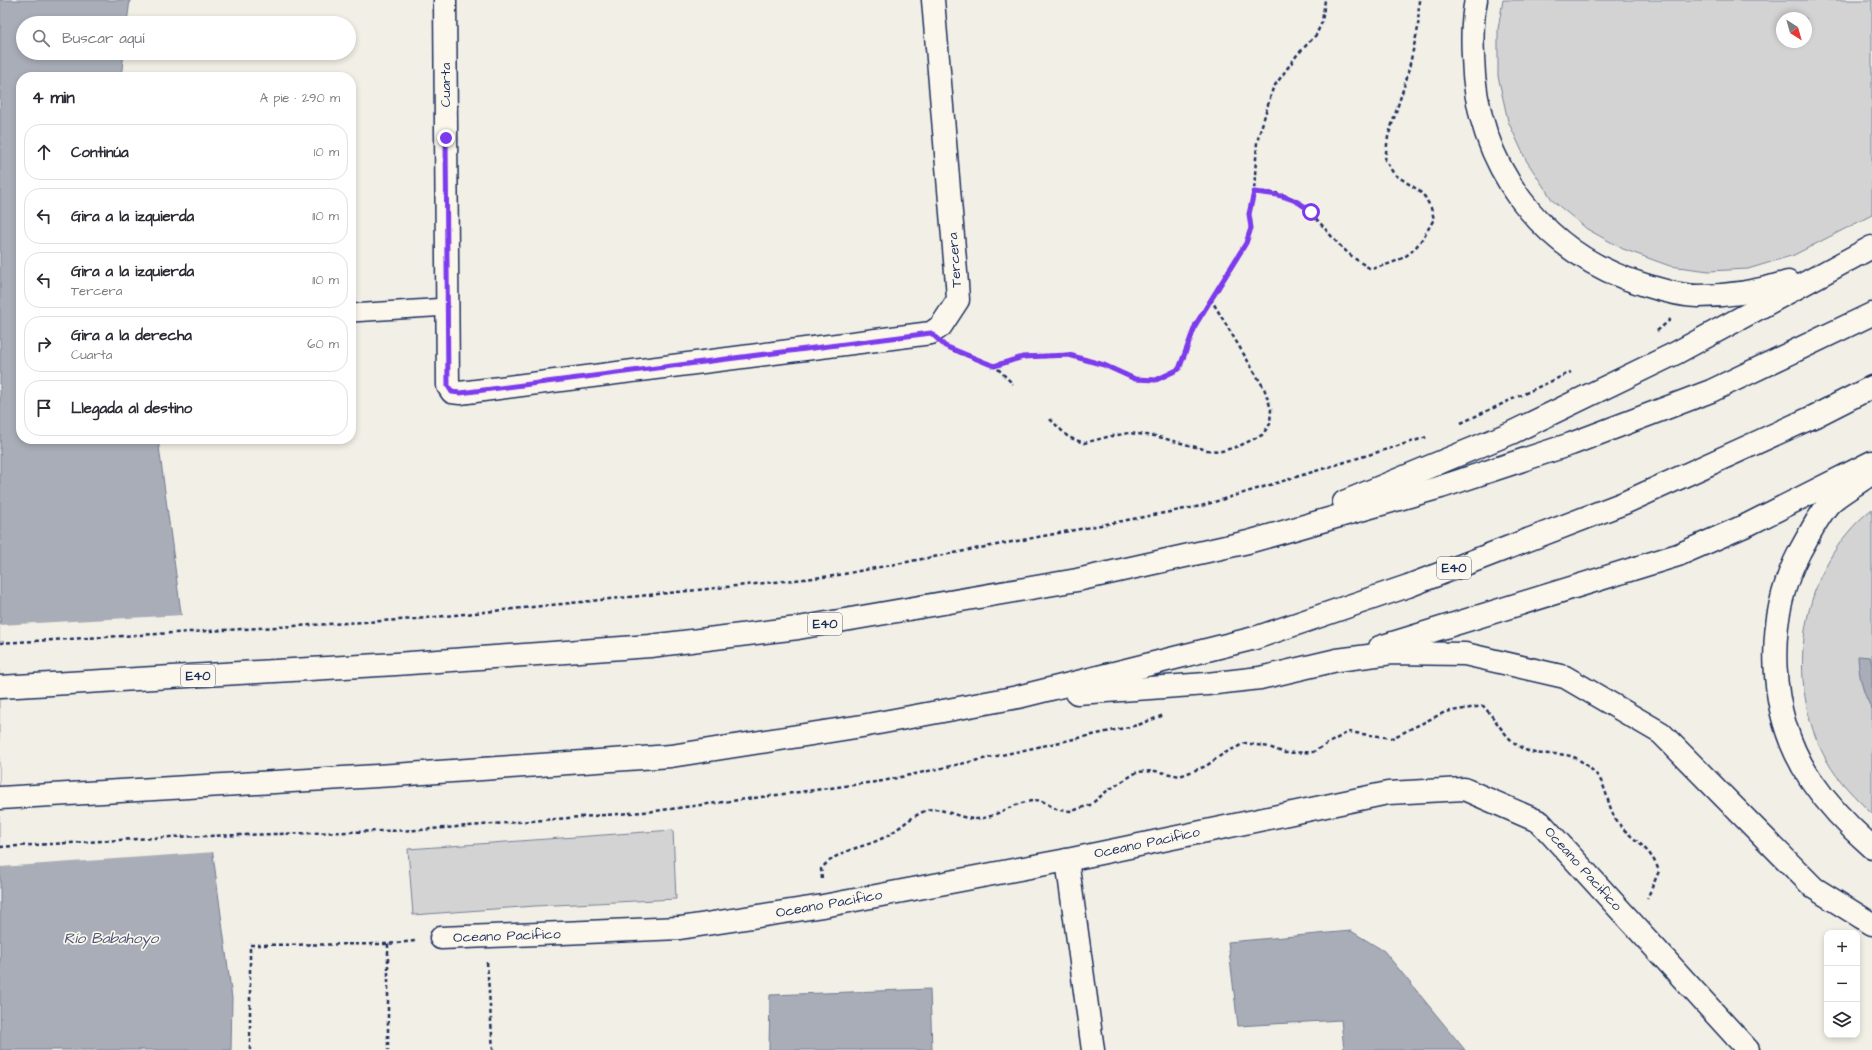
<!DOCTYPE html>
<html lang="es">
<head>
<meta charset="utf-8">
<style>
	body { margin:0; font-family:"Architects Daughter",sans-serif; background:#f2f2f3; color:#2b2b33 }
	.controls { position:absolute; right:12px; bottom:12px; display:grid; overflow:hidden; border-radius:8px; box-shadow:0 2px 6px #0003 }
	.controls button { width:36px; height:36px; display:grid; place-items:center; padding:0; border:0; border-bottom:1px solid #e1e1e2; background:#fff; color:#2b2b33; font:20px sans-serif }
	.compass { position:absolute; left:1776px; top:12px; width:36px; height:36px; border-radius:50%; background:#fff; box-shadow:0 2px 6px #0003; rotate:143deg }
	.stop { position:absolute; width:12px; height:12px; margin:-9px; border:3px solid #7c3aed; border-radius:50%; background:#fff }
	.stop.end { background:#7c3aed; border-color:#fff; box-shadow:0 1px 4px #0008 }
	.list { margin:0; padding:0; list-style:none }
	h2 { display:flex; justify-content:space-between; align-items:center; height:52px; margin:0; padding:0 16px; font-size:17px }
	h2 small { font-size:13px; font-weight:400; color:#7c7c81 }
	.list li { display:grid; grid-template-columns:26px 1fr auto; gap:12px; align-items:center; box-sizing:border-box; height:56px; margin:0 8px 8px; padding:0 8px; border:1px solid #e1e1e2; border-radius:16px }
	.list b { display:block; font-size:15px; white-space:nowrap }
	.list p { margin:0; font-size:13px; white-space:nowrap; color:#7c7c81 }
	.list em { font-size:13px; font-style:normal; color:#7c7c81 }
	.icon { flex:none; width:22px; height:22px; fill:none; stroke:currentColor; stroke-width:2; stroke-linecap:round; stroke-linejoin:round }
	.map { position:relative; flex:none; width:1872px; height:1050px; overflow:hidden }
	.search { position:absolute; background:#fff; box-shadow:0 2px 6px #0003; left:16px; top:16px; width:340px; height:44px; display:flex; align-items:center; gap:10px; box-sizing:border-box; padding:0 14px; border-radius:22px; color:#7c7c81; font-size:15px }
	.panel { position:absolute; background:#fff; box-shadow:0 2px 6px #0003; left:16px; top:72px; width:340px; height:372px; border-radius:16px }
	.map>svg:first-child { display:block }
	.green { fill:#d2d3d2; stroke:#768198; fill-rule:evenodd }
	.water { fill:#a9adb7; stroke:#707b93 }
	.pier { fill:#f2efe6 }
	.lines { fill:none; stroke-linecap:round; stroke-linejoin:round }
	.service-casing { stroke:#1b2f5e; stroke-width:20 }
	.minor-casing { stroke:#1b2f5e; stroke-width:25 }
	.trunk-casing { stroke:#1b2f5e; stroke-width:25 }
	.path { stroke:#1b2f5e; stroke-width:2.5; stroke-dasharray:4 3; stroke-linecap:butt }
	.service { stroke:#fbf7ec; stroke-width:17 }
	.minor { stroke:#fbf7ec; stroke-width:22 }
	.trunk { stroke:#fbf7ec; stroke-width:22 }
	.route { stroke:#7c3aed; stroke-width:5 }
	.labels { text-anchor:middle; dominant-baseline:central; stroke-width:3.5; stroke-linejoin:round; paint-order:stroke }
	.shield { fill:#fbf7ec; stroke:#5e6b89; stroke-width:1 }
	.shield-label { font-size:13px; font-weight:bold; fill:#1b2f5e }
	.street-label { font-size:14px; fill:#1b2f5e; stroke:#fbf7ec }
	.water-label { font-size:15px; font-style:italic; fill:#465579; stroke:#fbf7ec }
</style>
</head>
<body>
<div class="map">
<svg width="1872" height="1050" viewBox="0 0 1872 1050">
	<rect width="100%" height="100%" fill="#f2efe6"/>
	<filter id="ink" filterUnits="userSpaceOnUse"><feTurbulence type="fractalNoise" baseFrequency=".025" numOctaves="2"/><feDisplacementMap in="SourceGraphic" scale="8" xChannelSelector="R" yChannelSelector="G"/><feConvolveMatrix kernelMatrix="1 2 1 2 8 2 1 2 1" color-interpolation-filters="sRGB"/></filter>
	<g filter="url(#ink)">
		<g class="green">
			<path d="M1503,0H1872V215L1794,255L1748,269L1709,271L1670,266L1623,249L1587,229L1553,201L1526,160L1508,121L1498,76V29ZM1782,18H1806V42H1782Z"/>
			<path d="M1872,509V814C1856,798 1838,781 1827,761C1782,682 1800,566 1872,509Z"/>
			<polygon points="673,830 676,899 535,906 413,915 408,849"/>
		</g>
		<g class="water">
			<polygon points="0,0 130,0 127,23 23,23 23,53 124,53 121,77 21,77 21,439 158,439 232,998 231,1050 0,1050"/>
			<path d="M1858,656L1870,657L1872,665V709C1862,692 1859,676 1858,656Z"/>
			<polygon points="1351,931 1384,951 1465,1050 1344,1050 1341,1020 1238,1026 1228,942"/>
			<polygon points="930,989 932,1050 769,1050 770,995"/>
		</g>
		<polygon class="pier" points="183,615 215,852 0,867 0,625"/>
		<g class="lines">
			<g class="service-casing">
				<polyline id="service" points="351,313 447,307"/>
			</g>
			<g class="minor-casing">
				<g id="minor">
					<polyline points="445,0 448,386 452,392 460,393 931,333 941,326 958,300 957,284 933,0"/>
					<polyline points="1067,860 1093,1050"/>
					<polyline points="441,938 680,928 823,906 1067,860 1388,793 1464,789 1540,822 1748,1050"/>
				</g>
			</g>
			<g class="trunk-casing">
				<g id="trunk">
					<path d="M1476,0C1472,19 1472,38 1473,57C1475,164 1542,255 1645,285C1661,290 1681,296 1698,296C1727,296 1760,291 1788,282"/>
					<path d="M1865,478C1855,485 1843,492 1833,500C1821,510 1808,537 1800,551C1764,619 1767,715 1811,780C1828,805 1849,827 1872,847"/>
					<polyline points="1344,502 1511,433 1676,353 1872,247"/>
					<polyline points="1380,647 1678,555 1749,524 1872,462"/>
					<polyline points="0,687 396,664 650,646 798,628 1077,580 1248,542 1441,487 1571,444 1711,391 1872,314"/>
					<polyline points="1077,693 1207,684 1260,678 1337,660 1392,653 1465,654 1565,677 1661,733 1814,888 1872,924"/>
					<polyline points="0,798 394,775 671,756 862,726 1018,697 1255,638 1408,586 1624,503 1815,416 1872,387"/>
				</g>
			</g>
			<g class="path">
				<path d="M1254,192C1262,193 1271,192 1279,194C1304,200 1317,220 1333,238C1344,251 1357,261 1371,269C1409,259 1415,253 1434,219L1431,208L1425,197L1418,190L1394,174L1385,160L1388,137L1407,77L1418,28L1419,0"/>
				<polyline points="1657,331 1671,319"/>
				<polyline points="953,350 995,366 1013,384"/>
				<polyline points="995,366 1023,357 1069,355 1104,365 1135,379 1156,380 1179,369 1196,324 1246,243 1251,228 1249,214 1254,192 1257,142 1273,88 1297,55 1316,35 1322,22 1325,0"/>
				<polyline points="1050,419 1068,437 1084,443 1107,437 1129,433 1155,436 1207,450 1222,451 1239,446 1262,435 1270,424 1271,409 1264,388 1212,301"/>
				<polyline points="1461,423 1571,372"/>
				<polyline points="0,643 416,619 833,576 1201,506 1427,437"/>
				<polyline points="0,847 170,837 419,830 655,811 883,781 1138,725 1164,715"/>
				<path d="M822,879L821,869C839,848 862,849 885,837C900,829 915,812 932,809C941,808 961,818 973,819C990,819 1001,811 1016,805C1023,802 1032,801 1040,800L1058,810L1072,811L1090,805L1107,791L1137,772L1155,771L1180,776L1206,766L1223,754L1245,743L1269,747L1285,753L1313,752L1348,732L1392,738L1445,712L1483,706C1498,721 1507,743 1528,751C1543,757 1565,750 1579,760C1587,765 1598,774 1602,783C1608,796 1609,808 1616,820C1631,841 1649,844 1659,871L1647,899"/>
				<polyline points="388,944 388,1050"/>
				<polyline points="487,962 493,1050"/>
				<polyline points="250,1050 250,945 388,944 415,941"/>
			</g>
			<use href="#service" class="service"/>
			<use href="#minor" class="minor"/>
			<use href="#trunk" class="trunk"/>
		</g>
	</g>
	<g class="lines" filter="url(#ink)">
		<path class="route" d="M446,138L448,386L452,392L460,393L931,333L945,346L994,366L1023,357L1069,355L1104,365L1135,379L1156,380L1179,369L1196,324L1246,243L1251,228L1249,214L1254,192C1275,194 1295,196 1311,212"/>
	</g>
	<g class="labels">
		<g class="shield">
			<rect x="1437" y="557" width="34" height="22" rx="3"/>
			<rect x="808" y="613" width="34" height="22" rx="3"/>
			<rect x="181" y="665" width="34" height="22" rx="3"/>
		</g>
		<g class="shield-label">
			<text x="1454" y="568">E40</text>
			<text x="825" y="624">E40</text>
			<text x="198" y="676">E40</text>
		</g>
		<g class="street-label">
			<text transform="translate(446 85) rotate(-90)">Cuarta</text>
			<text transform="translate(955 260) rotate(-94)">Tercera</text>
			<text transform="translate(1147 843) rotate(-12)">Oceano Pacifico</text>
			<text transform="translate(1583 869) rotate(48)">Oceano Pacifico</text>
			<text transform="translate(829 904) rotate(-10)">Oceano Pacifico</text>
			<text transform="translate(507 936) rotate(-2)">Oceano Pacifico</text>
		</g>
		<g class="water-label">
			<text x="111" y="938">Río Babahoyo</text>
		</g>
	</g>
</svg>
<div class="controls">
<button>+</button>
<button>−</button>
<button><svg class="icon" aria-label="layers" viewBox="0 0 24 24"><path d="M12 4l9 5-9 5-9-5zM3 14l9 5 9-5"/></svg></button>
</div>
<svg class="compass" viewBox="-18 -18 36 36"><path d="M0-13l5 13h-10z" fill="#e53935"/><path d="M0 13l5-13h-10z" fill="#7c7c81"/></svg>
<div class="stop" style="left:1311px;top:212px"></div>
<div class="stop end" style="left:446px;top:138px"></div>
<div class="search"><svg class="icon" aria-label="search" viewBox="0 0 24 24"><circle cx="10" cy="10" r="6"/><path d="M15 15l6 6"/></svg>Buscar aquí</div>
<section class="panel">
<h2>4 min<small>A pie · 290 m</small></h2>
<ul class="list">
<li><svg class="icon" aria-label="ahead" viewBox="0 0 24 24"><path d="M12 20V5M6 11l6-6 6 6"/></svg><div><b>Continúa</b></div><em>10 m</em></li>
<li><svg class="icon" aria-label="left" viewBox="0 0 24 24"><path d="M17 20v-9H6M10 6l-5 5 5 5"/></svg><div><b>Gira a la izquierda</b></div><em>110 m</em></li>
<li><svg class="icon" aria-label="left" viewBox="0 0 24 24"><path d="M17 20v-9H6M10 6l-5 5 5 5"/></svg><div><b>Gira a la izquierda</b><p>Tercera</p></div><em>110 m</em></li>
<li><svg class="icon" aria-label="right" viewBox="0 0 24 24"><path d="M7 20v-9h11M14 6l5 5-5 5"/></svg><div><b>Gira a la derecha</b><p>Cuarta</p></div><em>60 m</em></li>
<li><svg class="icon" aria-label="arrive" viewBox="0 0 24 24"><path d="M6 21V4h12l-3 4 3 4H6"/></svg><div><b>Llegada al destino</b></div></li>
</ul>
</section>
</div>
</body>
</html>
